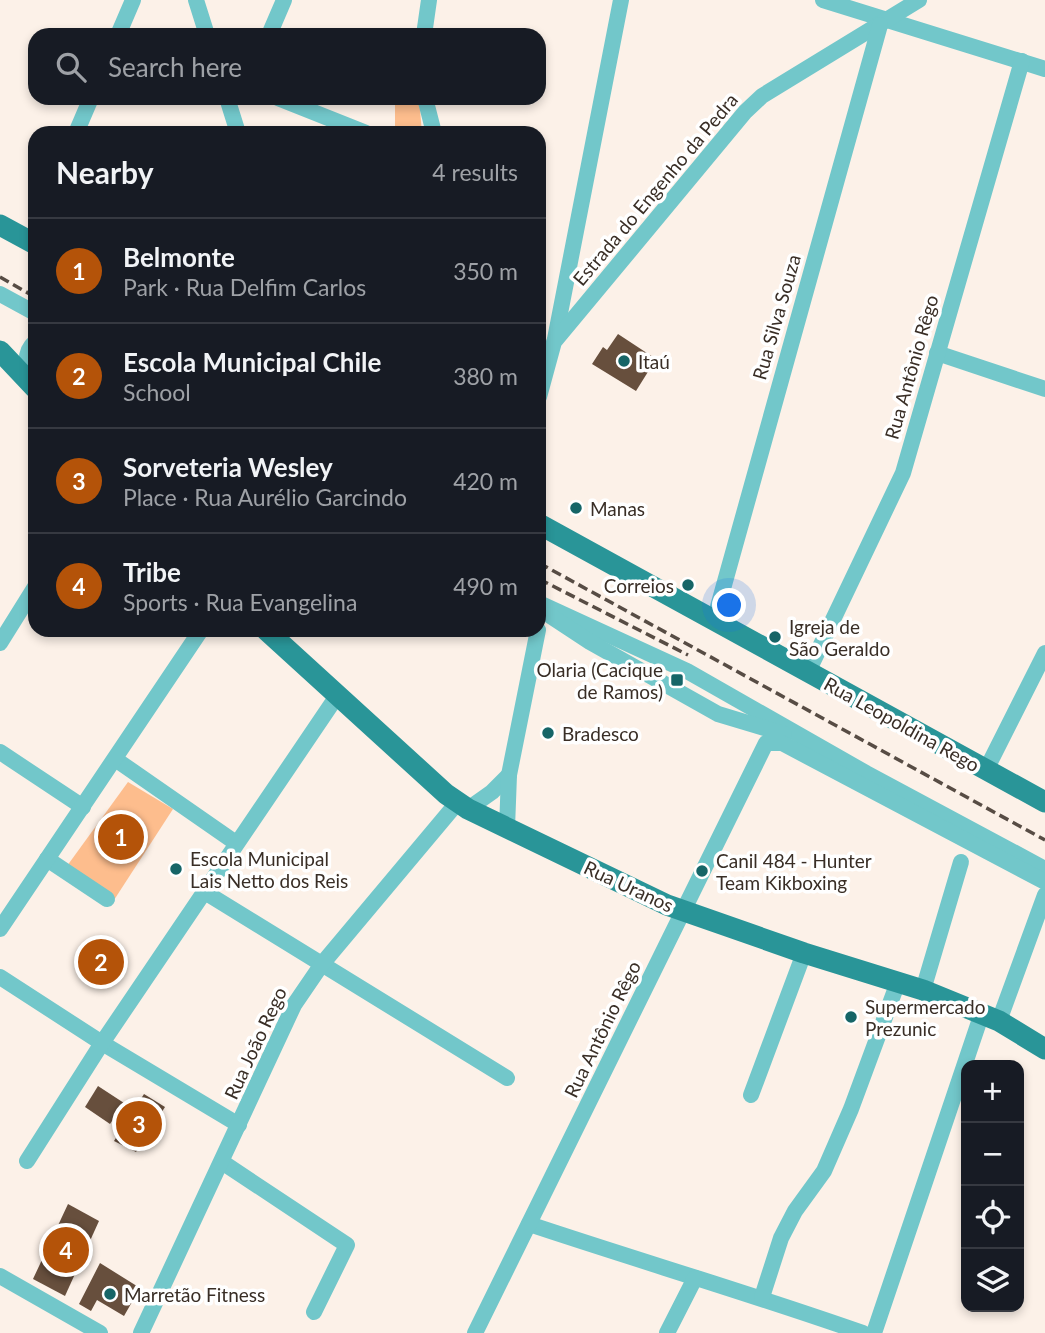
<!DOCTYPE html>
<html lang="en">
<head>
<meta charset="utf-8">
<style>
	body { margin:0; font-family:Lato,sans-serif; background:#242831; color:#f1f3f6 }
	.controls { position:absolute; right:21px; bottom:21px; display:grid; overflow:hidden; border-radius:14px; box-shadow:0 4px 10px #0003 }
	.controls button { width:63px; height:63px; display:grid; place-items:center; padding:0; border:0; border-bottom:2px solid #363941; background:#171b24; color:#f1f3f6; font:35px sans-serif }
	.you { position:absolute; left:730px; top:606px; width:24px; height:24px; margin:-18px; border:5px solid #fff; border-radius:50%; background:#1a73e8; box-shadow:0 0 0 10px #1a73e833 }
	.badge { display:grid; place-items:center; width:46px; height:46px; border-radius:50%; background:#b45309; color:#fff; font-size:23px; font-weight:700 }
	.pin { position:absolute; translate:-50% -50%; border:4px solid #fff; box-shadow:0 2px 7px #0006 }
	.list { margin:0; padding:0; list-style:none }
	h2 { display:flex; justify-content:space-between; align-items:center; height:91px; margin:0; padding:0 28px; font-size:30px }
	h2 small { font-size:23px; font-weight:400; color:#9ea1a6 }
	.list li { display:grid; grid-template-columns:46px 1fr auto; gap:21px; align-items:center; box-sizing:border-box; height:105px; padding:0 28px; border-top:2px solid #363941 }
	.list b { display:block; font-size:26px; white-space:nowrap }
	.list p { margin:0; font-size:23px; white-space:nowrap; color:#9ea1a6 }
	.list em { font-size:23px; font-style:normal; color:#9ea1a6 }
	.icon { flex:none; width:38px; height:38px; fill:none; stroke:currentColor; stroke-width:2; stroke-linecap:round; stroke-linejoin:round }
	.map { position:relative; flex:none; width:1045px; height:1333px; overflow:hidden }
	.search { position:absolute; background:#171b24; box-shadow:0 4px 10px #0003; left:28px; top:28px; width:518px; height:77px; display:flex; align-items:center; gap:18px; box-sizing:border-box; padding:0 24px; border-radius:21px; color:#9ea1a6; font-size:26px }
	.panel { position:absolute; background:#171b24; box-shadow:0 4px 10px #0003; left:28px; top:126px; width:518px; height:511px; border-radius:21px }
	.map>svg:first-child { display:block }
	.green { fill:#fdbd8d }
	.building { fill:#674f3d }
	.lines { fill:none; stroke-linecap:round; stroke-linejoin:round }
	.minor { stroke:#72c7ca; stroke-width:16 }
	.major { stroke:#299598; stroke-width:21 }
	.rail { stroke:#574c44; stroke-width:3.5; stroke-dasharray:10 5; stroke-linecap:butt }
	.poi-dot { fill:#166567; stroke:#fff; stroke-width:2.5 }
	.labels { text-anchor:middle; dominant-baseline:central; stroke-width:7; stroke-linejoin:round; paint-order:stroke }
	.street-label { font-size:19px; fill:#392e26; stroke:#fff }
	.poi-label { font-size:19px; fill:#392e26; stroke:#fff; text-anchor:start }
</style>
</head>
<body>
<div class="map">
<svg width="1045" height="1333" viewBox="0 0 1045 1333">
	<rect width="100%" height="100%" fill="#fcf1e8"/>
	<g class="green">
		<polygon points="395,98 419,98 422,133 395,133"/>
		<polygon points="128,782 173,809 114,900 67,866"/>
	</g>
	<g class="building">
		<polygon points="618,334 656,359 636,391 592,364 603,347 607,350"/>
		<polygon points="98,1086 124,1103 110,1124 85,1107"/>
		<polygon points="144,1094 165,1107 136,1152 114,1141"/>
		<polygon points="68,1204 99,1221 65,1296 33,1279"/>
		<polygon points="100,1263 140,1288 124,1316 97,1300 91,1311 79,1304"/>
	</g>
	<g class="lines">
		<g class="minor">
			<polyline points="196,0 207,35"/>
			<polyline points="823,0 1045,69"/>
			<polyline points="118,35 133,0"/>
			<polyline points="269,35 284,0"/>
			<polyline points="424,35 429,0"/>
			<polyline points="227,98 238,133"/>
			<polyline points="278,98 366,133"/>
			<polyline points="425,98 434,133"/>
			<polyline points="76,133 91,98"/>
			<polyline points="0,294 35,313"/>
			<polyline points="555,339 621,0"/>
			<polyline points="937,353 1045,389"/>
			<path d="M33,385C28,370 21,354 35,342"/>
			<polyline points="539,397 554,342 745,112 762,96 919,0"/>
			<polyline points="539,603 687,671 866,773 1045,869"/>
			<polyline points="549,615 590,642 718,714 784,734"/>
			<polyline points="714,621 880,25"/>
			<polyline points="0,643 35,587"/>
			<polyline points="808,672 903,473 1022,61"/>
			<polyline points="0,752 83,807"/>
			<polyline points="115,759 236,843"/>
			<polyline points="986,770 1045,653"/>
			<polyline points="468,809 492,792 509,775"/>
			<polyline points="507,828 509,775 538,630"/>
			<polyline points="47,859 107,899"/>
			<polyline points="203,891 507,1078"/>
			<polyline points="0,929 201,630"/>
			<polyline points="0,977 102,1043 239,1125"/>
			<polyline points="923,990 961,862"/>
			<polyline points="999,1021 1045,895"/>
			<polyline points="751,1095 804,953"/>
			<polyline points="27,1161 102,1043 337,696"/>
			<polyline points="222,1162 347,1245 314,1312"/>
			<path d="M529,1224C640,1261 752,1294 863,1333"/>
			<polyline points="0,1276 100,1333"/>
			<polyline points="762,1297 781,1238 795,1211 824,1171 851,1109 898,982"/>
			<polyline points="141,1333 294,1005 322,964 457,803"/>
			<polyline points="475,1333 766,743 782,743 1045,882"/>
			<polyline points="667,1333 695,1278"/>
			<polyline points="874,1333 982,1013"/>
		</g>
		<g class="major">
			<polyline points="0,225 35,244"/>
			<polyline points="0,351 35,388"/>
			<polyline points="539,524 1045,802"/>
			<polyline points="266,630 446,794 468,809 667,905 804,953 923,990 999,1021 1045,1049"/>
		</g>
		<g class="rail">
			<polyline points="0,277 35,297"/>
			<polyline points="539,563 1045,840"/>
			<polyline points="539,579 688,655"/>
		</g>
	</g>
	<g class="poi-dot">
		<circle cx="624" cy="361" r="7"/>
		<circle cx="576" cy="508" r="7"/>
		<circle cx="688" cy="585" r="7"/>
		<circle cx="775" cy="637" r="7"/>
		<rect x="670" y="673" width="14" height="14" rx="3.5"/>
		<circle cx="548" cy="733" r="7"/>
		<circle cx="176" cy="869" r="7"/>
		<circle cx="702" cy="871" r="7"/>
		<circle cx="851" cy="1017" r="7"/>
		<circle cx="110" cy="1294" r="7"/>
	</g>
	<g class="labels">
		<g class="street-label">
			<text transform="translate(655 189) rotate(-50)">Estrada do Engenho da Pedra</text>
			<text transform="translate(776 317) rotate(-74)">Rua Silva Souza</text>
			<text transform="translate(911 367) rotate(-74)">Rua Antônio Rêgo</text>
			<text transform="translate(902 724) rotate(29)">Rua Leopoldina Rego</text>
			<text transform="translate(629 886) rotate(25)">Rua Uranos</text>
			<text transform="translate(602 1029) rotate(-64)">Rua Antônio Rêgo</text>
			<text transform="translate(255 1043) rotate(-65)">Rua João Rego</text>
		</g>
		<g class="poi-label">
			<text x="638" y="361">Itaú</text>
			<text x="590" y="508">Manas</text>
			<text x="674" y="585" text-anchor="end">Correios</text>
			<text x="789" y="626">Igreja de<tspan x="789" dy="22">São Geraldo</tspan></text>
			<text x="663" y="669" text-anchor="end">Olaria (Cacique<tspan x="663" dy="22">de Ramos)</tspan></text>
			<text x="562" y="733">Bradesco</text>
			<text x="190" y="858">Escola Municipal<tspan x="190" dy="22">Lais Netto dos Reis</tspan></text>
			<text x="716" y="860">Canil 484 - Hunter<tspan x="716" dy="22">Team Kikboxing</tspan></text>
			<text x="865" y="1006">Supermercado<tspan x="865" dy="22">Prezunic</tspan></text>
			<text x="124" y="1294">Marretão Fitness</text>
		</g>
	</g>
</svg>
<div class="controls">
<button>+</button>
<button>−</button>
<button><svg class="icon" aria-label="locate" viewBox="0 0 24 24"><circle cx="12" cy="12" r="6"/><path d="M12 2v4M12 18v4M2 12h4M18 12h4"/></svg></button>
<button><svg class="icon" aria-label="layers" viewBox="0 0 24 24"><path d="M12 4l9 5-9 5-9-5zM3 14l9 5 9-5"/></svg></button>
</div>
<div class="you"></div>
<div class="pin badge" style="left:121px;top:837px">1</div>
<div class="pin badge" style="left:101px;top:962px">2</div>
<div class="pin badge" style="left:139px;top:1124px">3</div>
<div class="pin badge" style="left:66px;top:1250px">4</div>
<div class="search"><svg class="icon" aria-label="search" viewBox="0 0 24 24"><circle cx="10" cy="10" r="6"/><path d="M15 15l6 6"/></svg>Search here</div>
<section class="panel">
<h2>Nearby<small>4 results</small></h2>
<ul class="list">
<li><span class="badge">1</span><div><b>Belmonte</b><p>Park · Rua Delfim Carlos</p></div><em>350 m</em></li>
<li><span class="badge">2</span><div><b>Escola Municipal Chile</b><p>School</p></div><em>380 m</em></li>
<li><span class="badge">3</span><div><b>Sorveteria Wesley</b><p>Place · Rua Aurélio Garcindo</p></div><em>420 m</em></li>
<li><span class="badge">4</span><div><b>Tribe</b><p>Sports · Rua Evangelina</p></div><em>490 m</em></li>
</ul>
</section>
</div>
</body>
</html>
